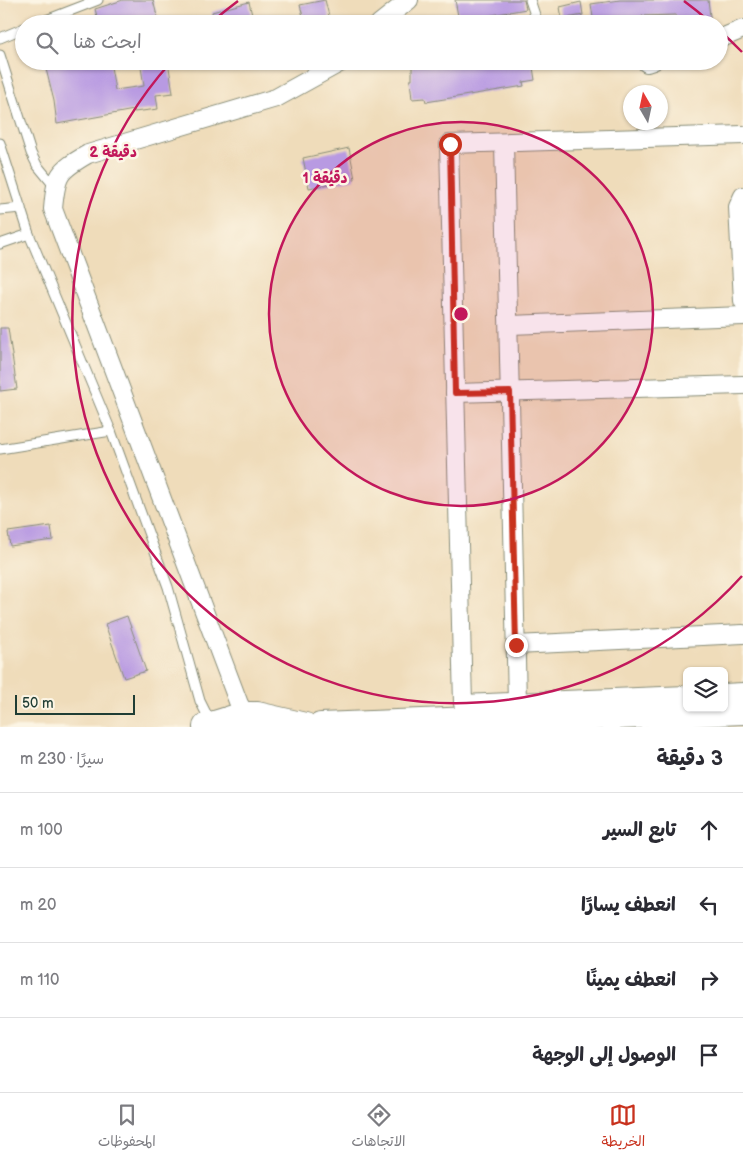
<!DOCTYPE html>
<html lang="ar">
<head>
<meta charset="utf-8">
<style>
	body { margin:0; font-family:"Balsamiq Sans","Playpen Sans Arabic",sans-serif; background:#f2f2f3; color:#2b2b33; direction:rtl }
	.controls { position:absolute; right:15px; bottom:15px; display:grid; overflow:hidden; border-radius:8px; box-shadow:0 1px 4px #0004 }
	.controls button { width:45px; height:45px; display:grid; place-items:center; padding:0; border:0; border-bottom:1px solid #e1e1e2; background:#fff; color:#2b2b33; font:25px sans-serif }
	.compass { position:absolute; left:623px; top:85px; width:45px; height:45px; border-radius:50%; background:#fff; box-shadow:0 1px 4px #0004; rotate:351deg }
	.scale { position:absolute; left:15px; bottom:12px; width:120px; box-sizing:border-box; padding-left:5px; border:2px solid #1f3d34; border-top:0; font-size:14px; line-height:18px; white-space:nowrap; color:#1f3d34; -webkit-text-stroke:4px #fcf5e5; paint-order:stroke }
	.stop { position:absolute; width:15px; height:15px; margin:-11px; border:4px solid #c8321e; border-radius:50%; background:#fff }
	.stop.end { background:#c8321e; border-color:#fff; box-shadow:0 1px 5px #0008 }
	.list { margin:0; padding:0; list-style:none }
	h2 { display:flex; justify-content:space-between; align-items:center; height:65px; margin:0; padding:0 20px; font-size:21px }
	h2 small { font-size:16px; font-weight:400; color:#7c7c81 }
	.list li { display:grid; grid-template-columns:32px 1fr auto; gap:15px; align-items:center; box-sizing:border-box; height:75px; padding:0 20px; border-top:1px solid #e1e1e2 }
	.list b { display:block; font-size:19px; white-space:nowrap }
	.list em { font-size:16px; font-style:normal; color:#7c7c81 }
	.icon { flex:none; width:28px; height:28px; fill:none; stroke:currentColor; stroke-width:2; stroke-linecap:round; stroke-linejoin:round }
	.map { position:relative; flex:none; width:743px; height:727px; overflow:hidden; direction:ltr }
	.search { position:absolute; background:#fff; box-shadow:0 1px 4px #0004; left:15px; right:15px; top:15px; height:55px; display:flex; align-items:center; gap:12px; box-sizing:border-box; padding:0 18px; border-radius:28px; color:#7c7c81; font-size:19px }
	.sheet { height:365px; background:#fff }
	nav { display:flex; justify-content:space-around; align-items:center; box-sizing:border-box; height:70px; border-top:1px solid #e1e1e2; background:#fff; font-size:14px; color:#7c7c81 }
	nav a { display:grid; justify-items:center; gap:2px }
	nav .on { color:#c8321e }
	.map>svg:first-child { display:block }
	.building { fill:#b89ae2 }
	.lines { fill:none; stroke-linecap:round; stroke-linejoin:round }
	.lane-casing { stroke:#878c77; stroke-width:11 }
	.street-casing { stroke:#878c77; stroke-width:20 }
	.highway-casing { stroke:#878c77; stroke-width:30 }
	.lane { stroke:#fff; stroke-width:9 }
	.street { stroke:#fff; stroke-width:18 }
	.highway { stroke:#fff; stroke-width:28 }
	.route { stroke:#c8321e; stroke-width:6 }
	.ring { fill:none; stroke:#c2185b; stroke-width:2.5 }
	.centre { fill:#c2185b; stroke:#fcf5e5; stroke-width:2.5 }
	.ring-label { font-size:15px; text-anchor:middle; font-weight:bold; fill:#c2185b; stroke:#fcf5e5; stroke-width:5; stroke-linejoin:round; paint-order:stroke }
</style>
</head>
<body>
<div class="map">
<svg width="743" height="727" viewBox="0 0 743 727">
	<rect width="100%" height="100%" fill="#fcf5e5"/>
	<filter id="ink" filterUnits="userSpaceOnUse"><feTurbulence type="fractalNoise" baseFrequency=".02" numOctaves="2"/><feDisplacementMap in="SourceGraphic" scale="10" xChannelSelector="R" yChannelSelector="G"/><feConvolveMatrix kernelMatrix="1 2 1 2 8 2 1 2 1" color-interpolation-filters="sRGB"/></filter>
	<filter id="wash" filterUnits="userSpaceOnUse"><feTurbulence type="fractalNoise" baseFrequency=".0096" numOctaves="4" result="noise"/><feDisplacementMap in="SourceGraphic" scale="20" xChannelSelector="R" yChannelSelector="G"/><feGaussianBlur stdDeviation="1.12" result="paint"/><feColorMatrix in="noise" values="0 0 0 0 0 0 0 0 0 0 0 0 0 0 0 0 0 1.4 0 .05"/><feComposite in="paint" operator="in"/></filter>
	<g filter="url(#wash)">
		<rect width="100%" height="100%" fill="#efdcba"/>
		<g id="blocks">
			<g class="building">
				<polygon points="123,0 153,0 159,24 99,24 95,9"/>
				<polygon points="325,0 331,24 305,24 300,5"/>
				<polygon points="455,0 524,0 526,9 459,21"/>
				<polygon points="620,0 708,0 711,24 677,24 676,15 642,16 643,24 594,24 591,4"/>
				<polygon points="249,2 254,24 214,24 212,12"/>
				<polygon points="581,2 583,15 562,19 560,7"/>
				<polygon points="44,61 110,61 115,90 144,86 140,61 168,61 173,93 156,95 158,109 134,112 134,110 57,124 54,101"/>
				<polygon points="419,61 532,61 535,80 523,82 524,86 426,102 425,98 412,99 410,80 412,80 412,64 420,64"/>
				<polygon points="349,148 355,179 309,188 303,158"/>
				<polygon points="0,328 8,328 17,389 0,391"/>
				<polygon points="51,526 53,540 10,546 8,532"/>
				<polygon points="127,616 146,671 124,678 105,624"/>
			</g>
		</g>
	</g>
	<g filter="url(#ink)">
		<use href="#blocks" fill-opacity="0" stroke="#878c77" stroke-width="1"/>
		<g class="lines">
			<g class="lane-casing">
				<g id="lane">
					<polyline points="530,0 538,24"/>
					<polyline points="36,24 98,0"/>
					<polyline points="0,38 24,28"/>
					<polyline points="0,55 31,153 37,165 55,187"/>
					<polyline points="0,143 29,234 0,244"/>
					<polyline points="0,210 21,208"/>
					<polyline points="29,234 111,431 168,587 200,701 211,723"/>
					<polyline points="0,449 111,431"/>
				</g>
			</g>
			<g class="street-casing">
				<g id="street">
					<polyline points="379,24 409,0"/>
					<polyline points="719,39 743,29"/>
					<polyline points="647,63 653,61"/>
					<polyline points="504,143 517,702"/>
					<polyline points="743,196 738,207 743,301"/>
					<polyline points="510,325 743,316"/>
					<polyline points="455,393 743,385"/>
					<polyline points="516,645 743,634"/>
					<polyline points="724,693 743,692"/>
					<polyline points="687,695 463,704 449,144 743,135"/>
					<path d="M247,717L239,704L53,209C56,175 58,171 88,154L276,98L343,61"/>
				</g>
			</g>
			<g class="highway-casing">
				<g id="highway">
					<polyline points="257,716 305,727"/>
					<path d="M207,727C226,724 258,704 270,727"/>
					<polyline points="321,727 743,710"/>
				</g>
			</g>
			<use href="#lane" class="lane"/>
			<use href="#street" class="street"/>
			<use href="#highway" class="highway"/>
		</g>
	</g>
	<g class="lines" filter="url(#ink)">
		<polyline class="route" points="450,144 455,393 510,392 516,645"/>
	</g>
	<circle cx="461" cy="314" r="192" fill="#c2185b" fill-opacity=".12"/>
	<g class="ring">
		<circle cx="461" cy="314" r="192"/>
		<path d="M742 576A384 384 0 0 1 171 62M212 22A384 384 0 0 1 238 1M684 1A384 384 0 0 1 710 22M720 31A384 384 0 0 1 742 52"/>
	</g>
	<circle cx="461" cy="314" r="8" class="centre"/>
	<g class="ring-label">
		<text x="113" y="157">2 دقيقة</text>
		<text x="325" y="183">1 دقيقة</text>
	</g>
</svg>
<div class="controls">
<button><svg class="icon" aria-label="layers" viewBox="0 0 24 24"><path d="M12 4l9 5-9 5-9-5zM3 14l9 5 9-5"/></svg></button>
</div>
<svg class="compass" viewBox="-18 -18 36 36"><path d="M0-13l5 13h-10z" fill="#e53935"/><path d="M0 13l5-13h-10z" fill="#7c7c81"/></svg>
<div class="scale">50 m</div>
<div class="stop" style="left:450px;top:144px"></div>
<div class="stop end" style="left:516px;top:645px"></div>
<div class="search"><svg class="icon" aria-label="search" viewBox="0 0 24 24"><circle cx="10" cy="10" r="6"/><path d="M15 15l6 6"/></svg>ابحث هنا</div>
</div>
<section class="sheet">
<h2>3 دقيقة<small>سيرًا · 230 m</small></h2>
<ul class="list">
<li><svg class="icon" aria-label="ahead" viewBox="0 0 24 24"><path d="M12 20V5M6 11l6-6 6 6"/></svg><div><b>تابع السير</b></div><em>100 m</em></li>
<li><svg class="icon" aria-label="left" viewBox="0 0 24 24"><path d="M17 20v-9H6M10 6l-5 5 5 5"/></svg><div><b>انعطف يسارًا</b></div><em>20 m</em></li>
<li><svg class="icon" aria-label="right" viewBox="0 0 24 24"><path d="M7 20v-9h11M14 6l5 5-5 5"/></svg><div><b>انعطف يمينًا</b></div><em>110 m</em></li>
<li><svg class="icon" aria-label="arrive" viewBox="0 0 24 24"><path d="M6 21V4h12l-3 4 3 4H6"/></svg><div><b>الوصول إلى الوجهة</b></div></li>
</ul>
</section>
<nav>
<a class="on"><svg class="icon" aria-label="map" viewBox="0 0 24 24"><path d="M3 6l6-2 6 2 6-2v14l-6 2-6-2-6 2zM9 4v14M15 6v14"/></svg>الخريطة</a>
<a><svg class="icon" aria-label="directions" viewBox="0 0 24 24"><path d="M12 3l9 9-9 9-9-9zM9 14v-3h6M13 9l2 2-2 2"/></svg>الاتجاهات</a>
<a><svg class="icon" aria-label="saved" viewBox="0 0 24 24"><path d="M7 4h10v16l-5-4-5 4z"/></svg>المحفوظات</a>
</nav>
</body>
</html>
